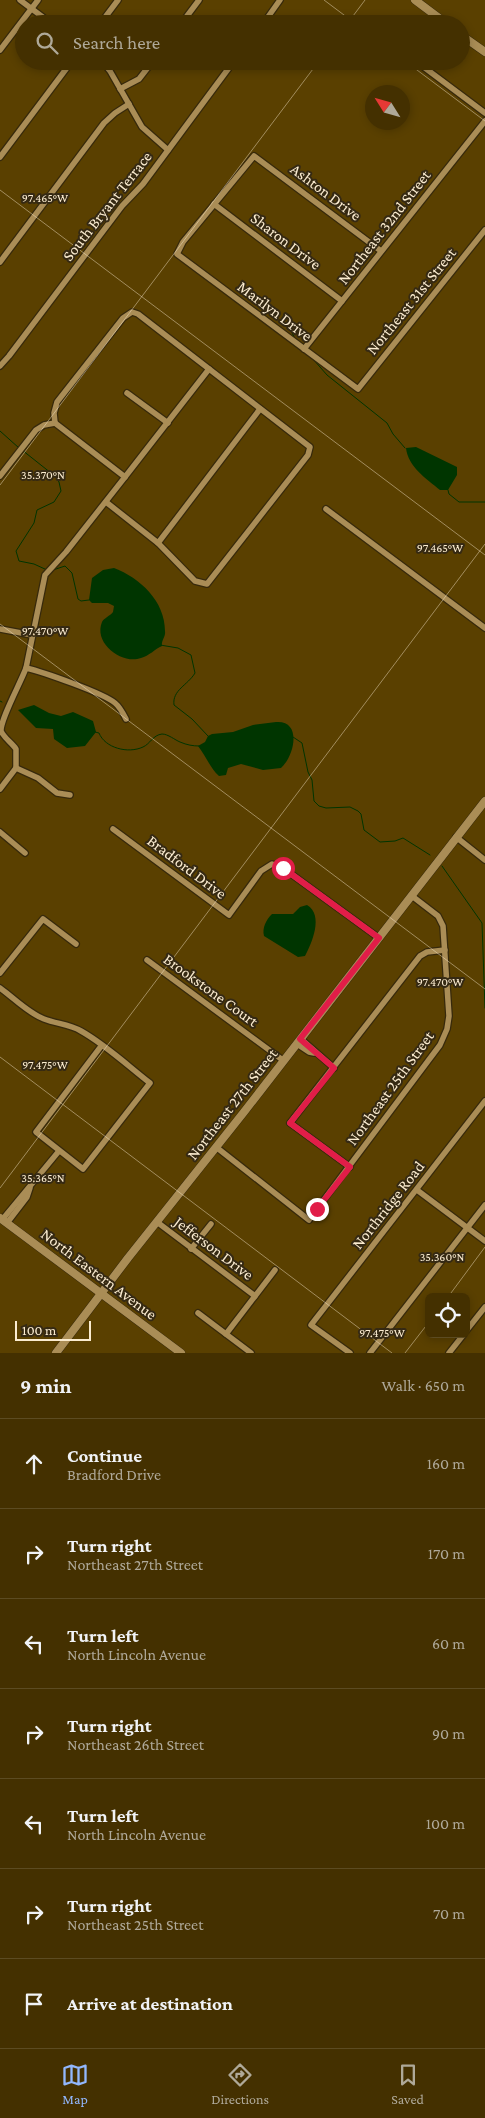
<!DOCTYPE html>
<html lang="en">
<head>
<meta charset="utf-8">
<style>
	body { margin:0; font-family:"Crimson Pro",serif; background:#4b380a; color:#f1f3f6 }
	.controls { position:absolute; right:15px; bottom:15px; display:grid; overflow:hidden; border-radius:8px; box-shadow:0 2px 8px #0003 }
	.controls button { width:45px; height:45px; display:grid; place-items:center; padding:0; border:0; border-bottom:1px solid #5c4b22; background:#443000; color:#f1f3f6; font:25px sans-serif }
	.compass { position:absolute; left:365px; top:85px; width:45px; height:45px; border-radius:50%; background:#443000; box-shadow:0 2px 8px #0003; rotate:307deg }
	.scale { position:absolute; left:15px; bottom:12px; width:76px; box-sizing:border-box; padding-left:5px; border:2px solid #fbecd0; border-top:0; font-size:14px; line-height:18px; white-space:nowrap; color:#fbecd0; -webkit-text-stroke:4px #352913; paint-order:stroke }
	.stop { position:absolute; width:15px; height:15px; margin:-11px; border:4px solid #e11d48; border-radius:50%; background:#fff }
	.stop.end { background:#e11d48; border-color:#fff; box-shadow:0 1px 5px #0008 }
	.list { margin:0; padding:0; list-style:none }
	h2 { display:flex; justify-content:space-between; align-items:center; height:65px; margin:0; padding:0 20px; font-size:21px }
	h2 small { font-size:16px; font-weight:400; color:#afa999 }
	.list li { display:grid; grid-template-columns:32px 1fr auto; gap:15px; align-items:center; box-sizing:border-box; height:90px; padding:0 20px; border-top:1px solid #5c4b22 }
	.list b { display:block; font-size:19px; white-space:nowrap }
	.list p { margin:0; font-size:16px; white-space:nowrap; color:#afa999 }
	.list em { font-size:16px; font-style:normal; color:#afa999 }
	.icon { flex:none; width:28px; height:28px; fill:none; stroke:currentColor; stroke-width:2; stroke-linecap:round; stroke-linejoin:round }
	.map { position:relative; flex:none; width:485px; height:1353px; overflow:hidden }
	.search { position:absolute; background:#443000; box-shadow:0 2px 8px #0003; left:15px; right:15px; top:15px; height:55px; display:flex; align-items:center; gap:12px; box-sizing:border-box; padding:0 18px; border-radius:28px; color:#afa999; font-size:19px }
	.sheet { height:695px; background:#443000 }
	nav { display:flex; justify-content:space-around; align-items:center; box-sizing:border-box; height:70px; border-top:1px solid #5c4b22; background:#443000; font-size:14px; color:#afa999 }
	nav a { display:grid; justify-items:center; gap:2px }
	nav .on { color:#92b7fd }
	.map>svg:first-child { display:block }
	.water { fill:#003500 }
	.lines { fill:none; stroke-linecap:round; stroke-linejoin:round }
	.stream { stroke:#003500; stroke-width:1 }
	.street-casing { stroke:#37290b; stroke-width:8 }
	.secondary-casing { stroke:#37290b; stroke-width:9 }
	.street { stroke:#aa8d56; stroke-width:5.5 }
	.secondary { stroke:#aa8d56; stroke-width:8 }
	.route { stroke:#e11d48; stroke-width:6 }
	.ticks { fill:none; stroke:#fbecd0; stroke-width:1; stroke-opacity:0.45 }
	.labels { text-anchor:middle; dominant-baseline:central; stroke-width:4; stroke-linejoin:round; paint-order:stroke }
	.street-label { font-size:16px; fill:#fbecd0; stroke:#352913 }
	.ticks-label { font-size:12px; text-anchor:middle; fill:#fbecd0; stroke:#352913; stroke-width:4; stroke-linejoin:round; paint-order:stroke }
</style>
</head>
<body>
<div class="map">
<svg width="485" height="1353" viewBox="0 0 485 1353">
	<rect width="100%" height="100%" fill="#5a4000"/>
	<g class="water">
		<path d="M416,447L457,467V475L448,490H440C427,479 408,467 406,448Z"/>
		<path d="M114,568C140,578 165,601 165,631C166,637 161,640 162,646C155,649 149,656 141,658C123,665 93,644 102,622C104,618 110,616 113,612L114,606L108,603H92L89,600L92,578L103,570Z"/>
		<polygon points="34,705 49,713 61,716 73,712 93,721 96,732 85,746 67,748 54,739 53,729 36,728 18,710"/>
		<path d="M276,722C302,720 295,755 281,768L263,770L241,764L228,768L226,775L219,776C210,768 206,756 198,746L205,742L208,736L212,734L233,732L253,725Z"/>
		<path d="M307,905C324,915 312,943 305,956L298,957L264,936C262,928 266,920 272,914H293L300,907Z"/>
	</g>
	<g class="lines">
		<g class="stream">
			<polyline points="288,324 295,339"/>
			<polyline points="313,359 327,375 387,423 393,434 405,448"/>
			<polyline points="0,431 19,448"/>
			<polyline points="22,450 56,477 59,482 61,491 54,502 37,510 34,523 16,551 19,561 34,564 47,570"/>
			<polyline points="448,490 449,494 459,502 485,502"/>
			<polyline points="53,570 65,566 72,573 78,599 81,601 89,600"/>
			<path d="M160,645L178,648L191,655L195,673C188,685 172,690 174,705L192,719L208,736"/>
			<polyline points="0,701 2,702"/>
			<path d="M95,732L99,733C105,748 128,754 143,747C150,744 153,735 162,734C168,734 175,740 180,742C187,745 193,746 199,746"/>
			<polyline points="293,737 302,743 308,772 312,780 314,801 319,806 326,808 350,807 358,811 361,814 364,830 380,842 395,841 403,838 430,855"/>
			<polyline points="442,866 482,923 485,1008"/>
		</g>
		<g class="street-casing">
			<g id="street">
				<polyline points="20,0 52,24"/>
				<polyline points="100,24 118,0"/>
				<polyline points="181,24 199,0"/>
				<polyline points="263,24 280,0"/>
				<polyline points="0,50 38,0"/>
				<polyline points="102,61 110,71 142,127 168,150"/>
				<polyline points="417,62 485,113"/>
				<polyline points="120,89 139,79 153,61"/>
				<polyline points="0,157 72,61"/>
				<polyline points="214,204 342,301"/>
				<polyline points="381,251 254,156 183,242 177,254 358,389 485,230"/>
				<polyline points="0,262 104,123 115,113 129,104"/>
				<polyline points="304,349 485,121"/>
				<polyline points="0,366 9,356 122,206 143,184 234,61"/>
				<polyline points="127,393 168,423"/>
				<polyline points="55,423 54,413 57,402 123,318 132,312 138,314 310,447 308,455 207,584 195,581 158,543 106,502"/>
				<path d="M0,476L36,430L44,425L55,423L125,477L66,552L45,575L26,668C21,682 0,720 1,731C4,738 12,743 16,749V768"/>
				<polyline points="125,477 209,369"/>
				<polyline points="326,509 485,628"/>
				<polyline points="158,543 260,409"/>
				<polyline points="0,629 32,635"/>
				<path d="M26,668C43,672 103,693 115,703C120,707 123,713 126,719"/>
				<polyline points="0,789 16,768 38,778 57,793 70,795"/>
				<polyline points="113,829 229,915 261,871 272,864 283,868 379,938"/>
				<polyline points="0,832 25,853"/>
				<polyline points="456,837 485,860"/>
				<polyline points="147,960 284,1061"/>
				<polyline points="0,973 43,919 76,944"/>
				<path d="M0,988C14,998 28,1013 44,1019C57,1024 69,1024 81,1031C106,1045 128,1066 150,1083L83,1169L36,1132L102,1045"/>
				<polyline points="301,1039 334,1068"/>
				<polyline points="297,1044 309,1052 314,1053"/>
				<polyline points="216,1147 309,1220 317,1209 440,1045 447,1029 449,1016 443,926 438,916 412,896"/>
				<polyline points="350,1167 290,1123 420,956 427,952 445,950"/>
				<polyline points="417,1190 485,1241"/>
				<polyline points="2,1220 59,1151"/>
				<polyline points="157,1222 255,1296"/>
				<polyline points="7,1223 27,1197 30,1188"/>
				<polyline points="191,1249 211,1224"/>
				<polyline points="198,1313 251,1353"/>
				<polyline points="466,1331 485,1307"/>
				<polyline points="226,1334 275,1270"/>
				<polyline points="350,1353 311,1325 485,1101"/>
				<polyline points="370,1353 485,1205"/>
				<polyline points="449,1353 464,1334"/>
			</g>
		</g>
		<g class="secondary-casing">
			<g id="secondary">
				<polyline points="415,0 447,24"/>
				<polyline points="461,35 485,52"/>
				<polyline points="0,1218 181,1353"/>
				<polyline points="56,1353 128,1258 244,1112 485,801"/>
			</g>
		</g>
		<use href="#street" class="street"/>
		<use href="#secondary" class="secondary"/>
	</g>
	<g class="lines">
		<polyline class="route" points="283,868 379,938 300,1039 334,1068 290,1123 350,1167 317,1209"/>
	</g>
	<path class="ticks" d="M324,0L356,24M347,24L365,0M405,61L485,121M0,190L485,555M0,485L319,61M0,624L485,989M0,1057L392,1353M0,1188L485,544M448,1297L485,1247M405,1353L429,1322"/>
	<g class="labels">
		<g class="street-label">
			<text transform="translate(326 192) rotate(37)">Ashton Drive</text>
			<text transform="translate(107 206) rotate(-52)">South Bryant Terrace</text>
			<text transform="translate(384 227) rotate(-52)">Northeast 32nd Street</text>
			<text transform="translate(286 241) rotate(37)">Sharon Drive</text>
			<text transform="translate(411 301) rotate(-51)">Northeast 31st Street</text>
			<text transform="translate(275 311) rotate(37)">Marilyn Drive</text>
			<text transform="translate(187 867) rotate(37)">Bradford Drive</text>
			<text transform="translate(211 990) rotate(36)">Brookstone Court</text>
			<text transform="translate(390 1088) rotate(-54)">Northeast 25th Street</text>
			<text transform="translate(232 1104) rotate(-52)">Northeast 27th Street</text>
			<text transform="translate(388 1205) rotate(-52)">Northridge Road</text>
			<text transform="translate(214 1248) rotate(37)">Jefferson Drive</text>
			<text transform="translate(99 1274) rotate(37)">North Eastern Avenue</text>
		</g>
	</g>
	<g class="ticks-label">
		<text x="45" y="202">97.465°W</text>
		<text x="43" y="479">35.370°N</text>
		<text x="440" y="552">97.465°W</text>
		<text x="45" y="635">97.470°W</text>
		<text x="440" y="986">97.470°W</text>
		<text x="45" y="1069">97.475°W</text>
		<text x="43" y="1182">35.365°N</text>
		<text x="442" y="1261">35.360°N</text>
		<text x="382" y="1337">97.475°W</text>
	</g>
</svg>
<div class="controls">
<button><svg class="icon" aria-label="locate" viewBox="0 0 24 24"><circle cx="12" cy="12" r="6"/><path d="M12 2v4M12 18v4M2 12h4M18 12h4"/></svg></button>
</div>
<svg class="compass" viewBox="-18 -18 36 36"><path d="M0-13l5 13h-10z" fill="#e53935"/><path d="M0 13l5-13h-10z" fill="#afa999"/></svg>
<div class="scale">100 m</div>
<div class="stop" style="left:283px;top:868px"></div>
<div class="stop end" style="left:317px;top:1209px"></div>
<div class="search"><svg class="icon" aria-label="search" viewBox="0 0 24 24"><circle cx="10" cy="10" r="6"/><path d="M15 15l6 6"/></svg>Search here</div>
</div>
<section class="sheet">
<h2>9 min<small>Walk · 650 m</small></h2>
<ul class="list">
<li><svg class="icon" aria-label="ahead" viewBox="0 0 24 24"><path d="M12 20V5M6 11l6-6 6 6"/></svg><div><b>Continue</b><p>Bradford Drive</p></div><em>160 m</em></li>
<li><svg class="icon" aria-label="right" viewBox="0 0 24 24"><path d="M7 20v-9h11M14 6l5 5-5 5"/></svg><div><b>Turn right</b><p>Northeast 27th Street</p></div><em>170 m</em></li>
<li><svg class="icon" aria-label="left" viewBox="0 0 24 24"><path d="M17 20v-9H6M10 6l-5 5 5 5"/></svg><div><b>Turn left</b><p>North Lincoln Avenue</p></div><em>60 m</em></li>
<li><svg class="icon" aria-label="right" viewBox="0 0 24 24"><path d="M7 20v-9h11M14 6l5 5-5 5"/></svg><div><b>Turn right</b><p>Northeast 26th Street</p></div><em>90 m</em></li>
<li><svg class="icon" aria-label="left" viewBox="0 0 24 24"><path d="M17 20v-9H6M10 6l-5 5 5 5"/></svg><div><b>Turn left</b><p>North Lincoln Avenue</p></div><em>100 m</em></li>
<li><svg class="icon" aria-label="right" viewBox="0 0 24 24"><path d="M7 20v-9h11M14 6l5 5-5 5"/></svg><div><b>Turn right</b><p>Northeast 25th Street</p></div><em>70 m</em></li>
<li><svg class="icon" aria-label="arrive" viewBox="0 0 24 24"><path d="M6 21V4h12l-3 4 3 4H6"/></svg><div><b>Arrive at destination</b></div></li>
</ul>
</section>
<nav>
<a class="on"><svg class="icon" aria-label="map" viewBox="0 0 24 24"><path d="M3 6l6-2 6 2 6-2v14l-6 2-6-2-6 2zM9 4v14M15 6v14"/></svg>Map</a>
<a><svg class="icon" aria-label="directions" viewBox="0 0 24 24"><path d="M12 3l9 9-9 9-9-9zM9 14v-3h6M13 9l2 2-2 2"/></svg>Directions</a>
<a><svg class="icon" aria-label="saved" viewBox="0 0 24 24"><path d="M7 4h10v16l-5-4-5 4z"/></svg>Saved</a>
</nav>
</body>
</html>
